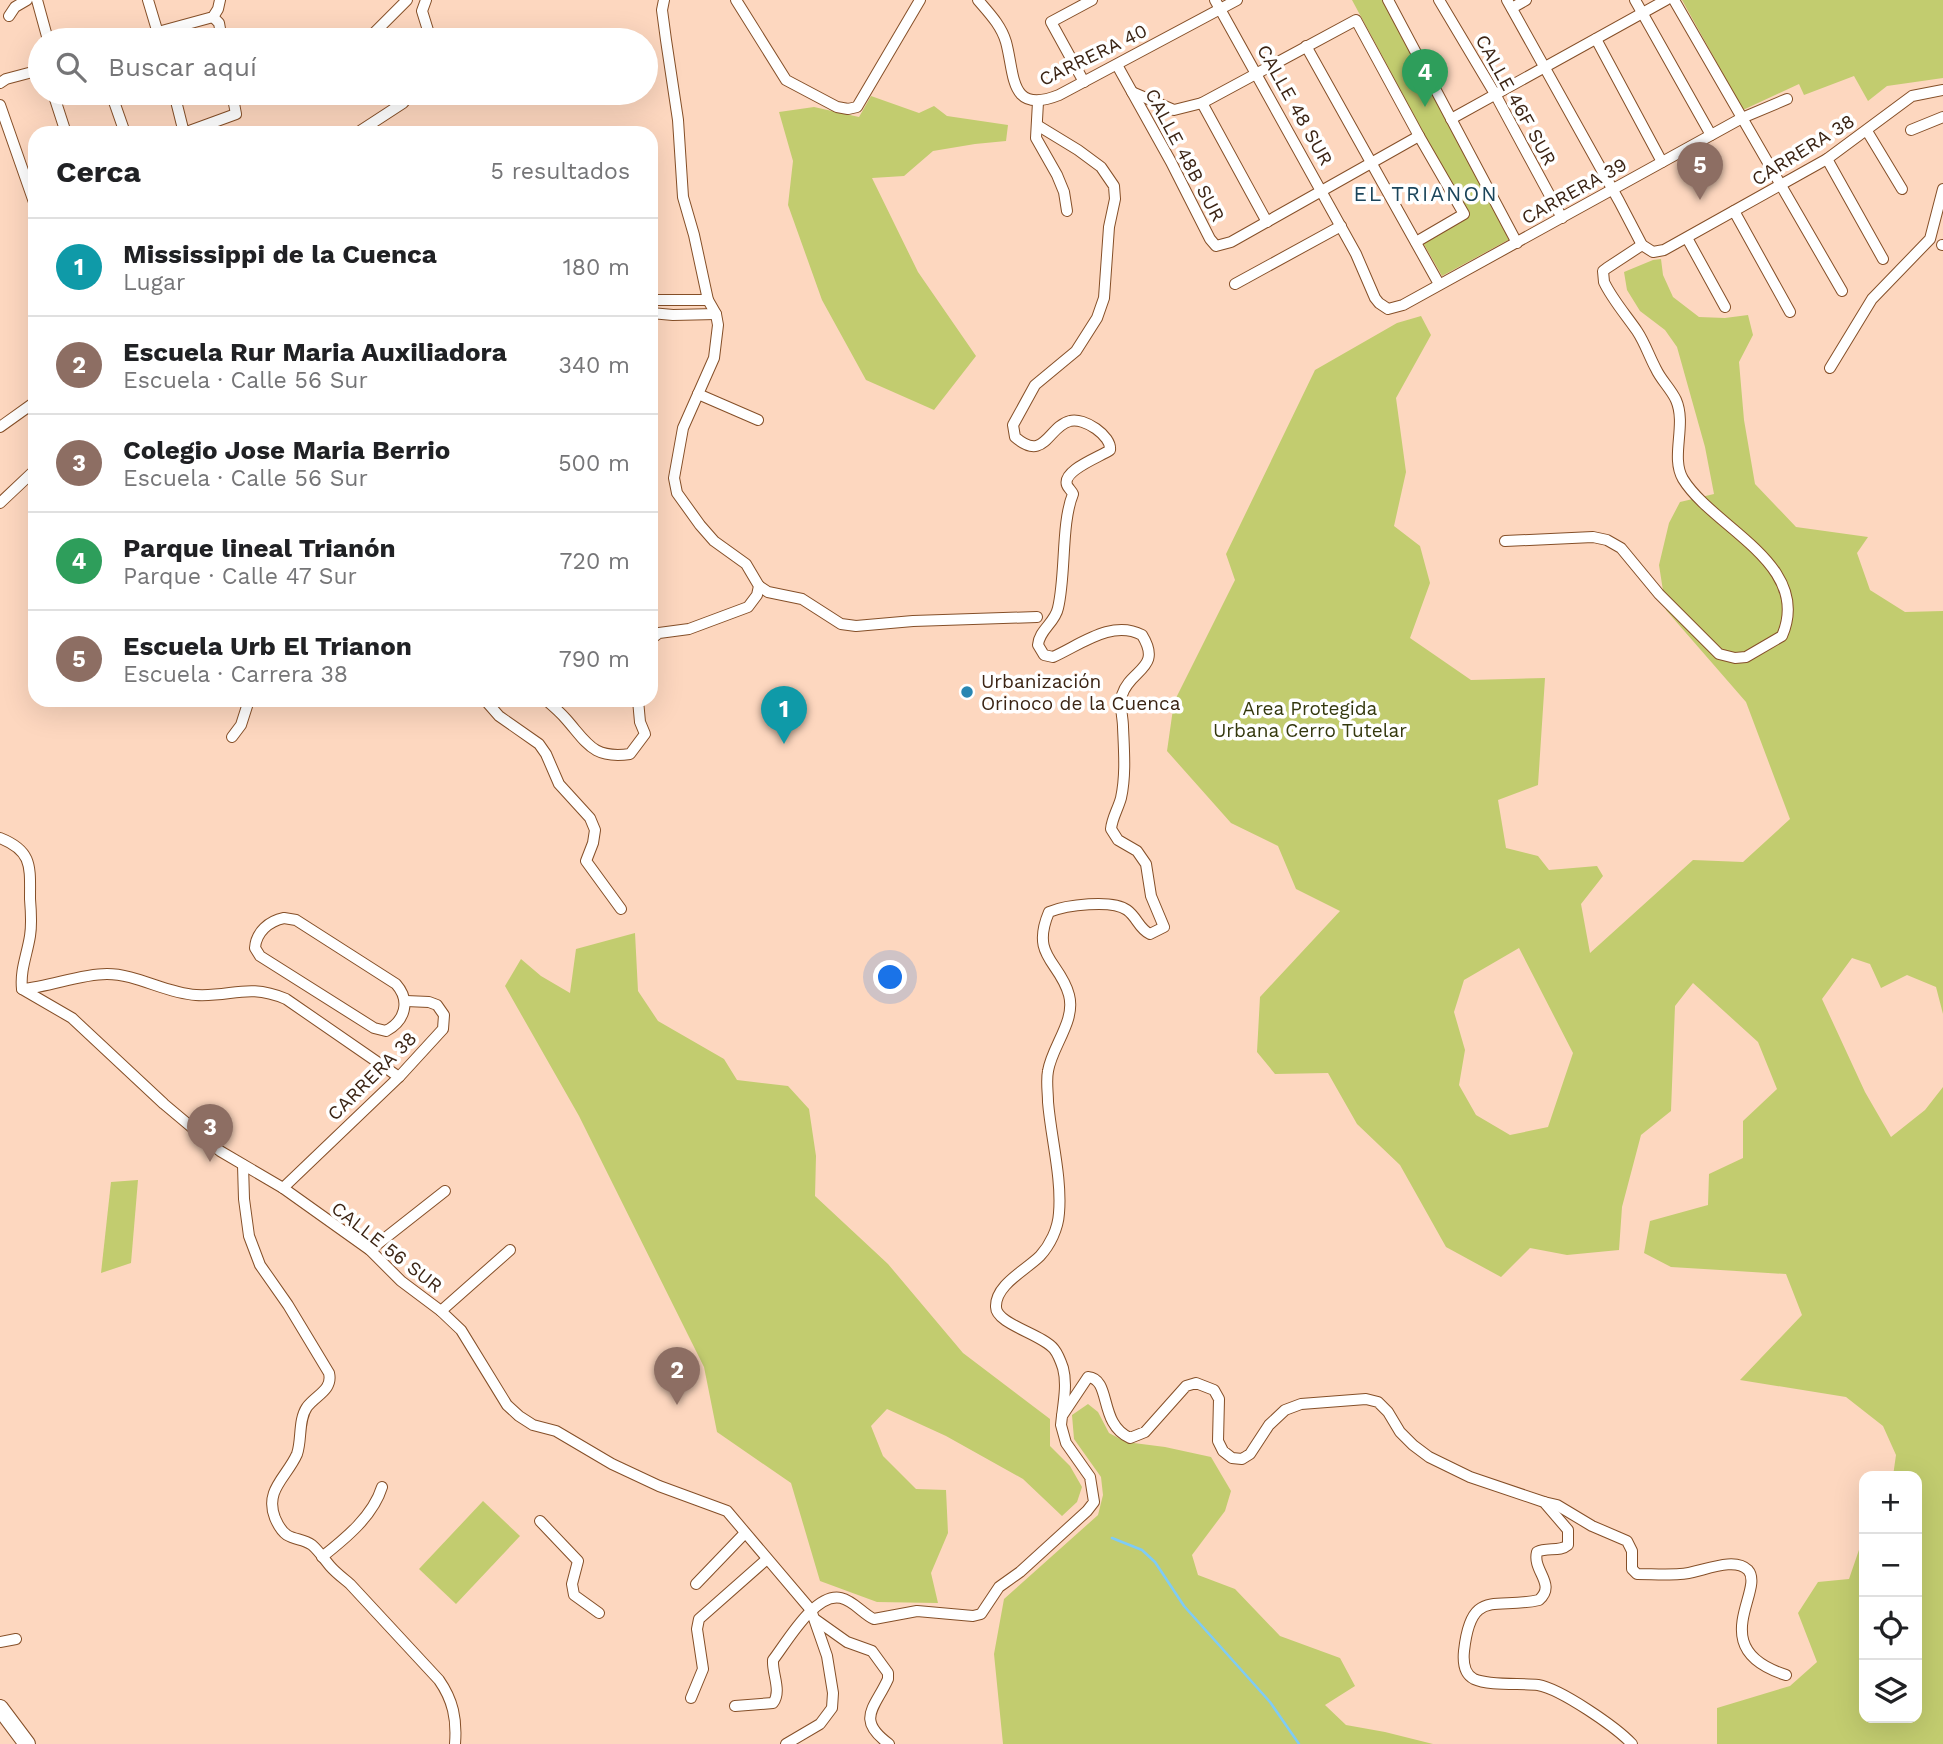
<!DOCTYPE html>
<html lang="es">
<head>
<meta charset="utf-8">
<style>
	body { margin:0; font-family:"Work Sans",sans-serif; background:#f6f6f6; color:#202124 }
	.controls { position:absolute; right:21px; bottom:21px; display:grid; overflow:hidden; border-radius:14px; box-shadow:0 7px 28px #0002 }
	.controls button { width:63px; height:63px; display:grid; place-items:center; padding:0; border:0; border-bottom:2px solid #e0e0e0; background:#fff; color:#202124; font:35px sans-serif }
	.you { position:absolute; left:891px; top:978px; width:24px; height:24px; margin:-18px; border:5px solid #fff; border-radius:50%; background:#1a73e8; box-shadow:0 0 0 10px #1a73e833 }
	.badge { display:grid; place-items:center; width:46px; height:46px; border-radius:50%; background:#2986b2; color:#fff; font-size:23px; font-weight:700 }
	.pin { position:absolute; translate:-50% -58px; filter:drop-shadow(0 2px 4px #0008) }
	.pin::after { content:''; position:absolute; top:37px; width:24px; height:21px; background:inherit; clip-path:polygon(0 0,100% 0,50% 100%) }
	.list { margin:0; padding:0; list-style:none }
	h2 { display:flex; justify-content:space-between; align-items:center; height:91px; margin:0; padding:0 28px; font-size:30px }
	h2 small { font-size:23px; font-weight:400; color:#757577 }
	.list li { display:grid; grid-template-columns:46px 1fr auto; gap:21px; align-items:center; box-sizing:border-box; height:98px; padding:0 28px; border-top:2px solid #e0e0e0 }
	.list b { display:block; font-size:26px; white-space:nowrap }
	.list p { margin:0; font-size:23px; white-space:nowrap; color:#757577 }
	.list em { font-size:23px; font-style:normal; color:#757577 }
	.icon { flex:none; width:38px; height:38px; fill:none; stroke:currentColor; stroke-width:2; stroke-linecap:round; stroke-linejoin:round }
	.map { position:relative; flex:none; width:1943px; height:1744px; overflow:hidden }
	.search { position:absolute; background:#fff; box-shadow:0 7px 28px #0002; left:28px; top:28px; width:630px; height:77px; display:flex; align-items:center; gap:18px; box-sizing:border-box; padding:0 24px; border-radius:38px; color:#757577; font-size:26px }
	.panel { position:absolute; background:#fff; box-shadow:0 7px 28px #0002; left:28px; top:126px; width:630px; height:581px; border-radius:21px }
	.map>svg:first-child { display:block }
	.green { fill:#c2cc6f; fill-rule:evenodd }
	.water { fill:#7ecbf6 }
	.lines { fill:none; stroke-linecap:round; stroke-linejoin:round }
	.stream { stroke:#7ecbf6; stroke-width:2.5 }
	.street-casing { stroke:#854f28; stroke-width:12 }
	.secondary-casing { stroke:#854f28; stroke-width:18 }
	.street { stroke:#fff; stroke-width:10 }
	.secondary { stroke:#fff; stroke-width:16 }
	.poi-dot { fill:#2986b2; stroke:#fff; stroke-width:2.5 }
	.labels { text-anchor:middle; dominant-baseline:central; stroke-width:7; stroke-linejoin:round; paint-order:stroke }
	.street-label { font-size:19px; fill:#3b2414; stroke:#fff }
	.poi-label { font-size:19px; fill:#3b2414; stroke:#fff; text-anchor:start }
	.park-label { font-size:19px; fill:#34380e; stroke:#fff }
	.neighbourhood-label { font-size:21px; letter-spacing:2px; fill:#1b455b; stroke:#fff }
</style>
</head>
<body>
<div class="map">
<svg width="1943" height="1744" viewBox="0 0 1943 1744">
	<rect width="100%" height="100%" fill="#fdd7bf"/>
	<g class="green">
		<polygon points="1352,0 1382,0 1510,239 1442,276 1422,241 1467,214"/>
		<polygon points="1682,0 1943,0 1943,78 1887,86 1868,101 1854,76 1804,95 1799,84 1743,110"/>
		<polygon points="871,96 919,113 934,106 947,116 1008,125 1006,141 975,144 933,151 904,176 872,178 918,272 976,356 934,410 866,380 822,300 788,205 793,161 779,112 814,107 859,117"/>
		<path d="M1661,259L1663,275L1673,297L1699,317L1725,318L1748,315L1753,335L1739,362L1744,420L1755,484L1796,527L1868,537L1857,553L1870,590L1905,612L1943,611V1014L1936,987L1907,975L1881,988L1870,964L1852,958L1822,999L1865,1092L1891,1137L1925,1110L1943,1087V1744H1717V1708L1790,1686L1817,1662L1798,1613L1818,1582L1849,1579L1860,1547L1864,1544V1718H1917V1476H1893L1896,1455L1883,1426L1846,1397L1740,1380L1802,1315L1786,1274L1671,1267L1644,1253L1650,1221L1708,1205L1709,1174L1743,1158V1121L1777,1089L1758,1042L1693,983L1675,1006L1671,1111L1641,1135L1622,1207L1619,1250L1567,1255L1530,1248L1501,1277L1446,1247L1400,1165L1357,1124L1328,1073L1275,1074L1257,1052L1260,997L1340,911L1296,889L1278,846L1231,823L1167,751L1174,702L1235,580L1226,554L1315,370L1397,323L1421,316L1431,335L1396,398L1406,472L1394,526L1420,546L1430,583L1410,638L1471,680L1545,678L1538,785L1498,800L1506,848L1538,856L1549,870L1597,866L1603,876L1581,904L1590,953L1693,860L1743,862L1790,819L1746,702L1666,610L1659,565L1669,523L1680,502L1714,494L1705,447L1677,347L1665,330L1640,311L1627,290L1624,272L1653,260ZM1519,948L1573,1053L1548,1127L1510,1135L1476,1115L1459,1085L1465,1050L1454,1012L1464,980Z"/>
		<polygon points="635,933 638,991 658,1021 724,1059 737,1080 788,1086 809,1109 816,1156 815,1196 888,1264 963,1353 1050,1419 1050,1446 1070,1466 1082,1487 1077,1502 1062,1516 1023,1479 946,1436 887,1409 871,1426 883,1456 916,1489 946,1490 948,1533 931,1573 938,1603 877,1602 820,1581 791,1483 717,1432 704,1367 579,1116 505,986 521,959 541,976 570,993 576,949"/>
		<polygon points="138,1180 131,1263 101,1273 111,1182"/>
		<polygon points="1088,1404 1098,1412 1109,1433 1126,1442 1165,1447 1211,1457 1231,1491 1225,1511 1192,1555 1198,1575 1235,1589 1280,1636 1340,1658 1355,1686 1325,1705 1346,1725 1385,1732 1433,1744 1003,1744 994,1654 1004,1599 1098,1515 1103,1495 1101,1477 1074,1439 1072,1415"/>
		<polygon points="483,1501 520,1536 456,1604 419,1569"/>
	</g>
	<polygon class="water" points="794,697 806,709 801,717 791,709 777,712 777,702"/>
	<g class="lines">
		<polyline class="stream" points="1112,1538 1142,1550 1155,1562 1184,1606 1270,1702 1299,1744"/>
		<g class="street-casing">
			<g id="street">
				<polyline points="37,0 48,40"/>
				<polyline points="148,0 160,40"/>
				<polyline points="426,0 422,11 431,40"/>
				<polyline points="736,0 786,80 837,107 848,109 857,107 920,0"/>
				<path d="M978,0C989,13 1001,25 1006,42C1015,75 1009,115 1059,95L1237,0"/>
				<polyline points="1215,0 1356,254 1375,298 1379,303 1388,309 1403,305 1742,118 1787,99"/>
				<polyline points="1388,0 1517,243"/>
				<polyline points="1439,0 1495,94 1562,218"/>
				<polyline points="1507,0 1619,201 1642,245 1653,252 1664,250 1827,159 1912,96 1943,90"/>
				<polyline points="1635,0 1711,135"/>
				<polyline points="1674,0 1842,291"/>
				<polyline points="1512,8 1526,0"/>
				<polyline points="9,16 15,7 27,0"/>
				<polyline points="213,17 219,23 222,40"/>
				<polyline points="158,32 213,17 218,9 220,0"/>
				<polyline points="1596,39 1662,162"/>
				<polyline points="367,40 407,0"/>
				<polyline points="1306,46 1439,284"/>
				<polyline points="1117,65 1171,162 1210,239 1216,246 1231,242 1419,136"/>
				<polyline points="1084,82 1051,22 1092,0"/>
				<polyline points="0,83 6,79 40,70"/>
				<polyline points="1132,92 1174,110 1202,103 1356,20 1419,136 1464,214 1416,242"/>
				<polyline points="53,93 66,133"/>
				<polyline points="111,93 125,133"/>
				<polyline points="174,93 184,133"/>
				<polyline points="1038,102 1036,138 1057,175 1064,192 1067,211"/>
				<polyline points="1202,103 1267,222"/>
				<polyline points="0,105 35,205"/>
				<polyline points="1451,119 1666,0"/>
				<path d="M1037,125L1078,150L1101,167L1114,186L1115,199L1109,227L1104,298L1097,318L1076,351L1035,385L1013,425L1015,437C1045,463 1048,426 1070,421C1084,417 1112,436 1110,450C1100,457 1062,470 1067,485C1068,488 1072,491 1073,494C1061,523 1066,575 1058,608C1055,623 1039,630 1038,645L1044,655L1053,657C1080,645 1112,619 1142,635C1163,669 1130,669 1122,695C1119,705 1123,717 1123,727C1124,751 1126,775 1121,798C1118,809 1112,818 1111,829L1118,840L1137,851L1146,864L1151,896L1164,927L1150,934C1139,929 1137,917 1127,910C1112,899 1066,905 1049,912C1030,957 1060,961 1069,995C1076,1021 1052,1046 1048,1071C1046,1081 1048,1092 1048,1102C1051,1138 1062,1178 1059,1213C1058,1229 1050,1245 1040,1256C1026,1270 995,1285 996,1307C996,1324 1042,1334 1054,1349C1058,1354 1061,1362 1063,1368C1067,1383 1064,1400 1062,1416"/>
				<polyline points="1911,130 1943,117"/>
				<polyline points="1867,131 1902,189"/>
				<polyline points="184,133 236,114 232,93"/>
				<polyline points="357,133 403,103 412,93"/>
				<polyline points="1827,159 1883,259"/>
				<polyline points="1734,211 1790,312"/>
				<polyline points="1687,238 1725,307"/>
				<polyline points="1942,245 1943,245"/>
				<polyline points="1235,284 1341,226"/>
				<polyline points="651,300 708,300"/>
				<polyline points="651,313 673,315 716,314"/>
				<polyline points="1830,368 1872,299 1930,239 1943,189"/>
				<polyline points="698,394 758,420"/>
				<polyline points="0,427 35,402"/>
				<polyline points="0,503 35,470"/>
				<path d="M1505,541L1593,537L1607,540L1621,548L1659,594L1719,654L1735,658L1746,657L1782,636C1813,564 1713,528 1683,479C1670,457 1687,425 1676,400C1671,389 1661,380 1656,369C1649,356 1645,343 1637,331C1626,315 1612,299 1604,282L1603,271L1607,268L1642,245"/>
				<polyline points="759,586 768,592 802,599 841,624 856,626 913,621 1037,617"/>
				<polyline points="651,639 659,633 689,629 748,607 757,595 759,586 746,564 714,541 700,525 677,493 674,478 683,428 714,358 718,325 716,314 708,300 694,235 683,197 678,120 666,40 662,10 664,0"/>
				<polyline points="485,700 499,716 539,744 546,754 559,784 590,818 595,830 593,843 586,861 621,909"/>
				<path d="M546,700C553,706 560,712 566,719C588,744 593,759 630,754L645,734L640,722L638,700"/>
				<polyline points="232,737 241,725 249,700"/>
				<path d="M0,838C33,851 30,867 30,899C31,911 32,924 30,936C27,955 20,970 22,989L72,1018L164,1104L220,1151L283,1188L370,1250L401,1281L441,1311L461,1330L507,1405L519,1416L533,1425L556,1431L612,1464L659,1486L727,1511L811,1610L827,1656L833,1693L832,1708L820,1724L786,1744"/>
				<path d="M284,918L296,920L396,984C411,1001 405,1021 386,1031L374,1028L260,956L255,948C256,932 269,921 284,918Z"/>
				<path d="M22,989C50,987 79,974 107,974C137,974 165,993 196,995C233,997 247,983 286,999L399,1077"/>
				<path d="M243,1165L244,1199L249,1236L260,1265L288,1305L329,1373C333,1390 316,1395 307,1407C298,1420 302,1440 297,1454C287,1477 264,1490 275,1518C278,1525 281,1531 287,1535C295,1540 304,1539 312,1545C319,1551 324,1559 330,1566C336,1573 343,1578 350,1584L439,1680C453,1700 457,1719 455,1744"/>
				<polyline points="283,1188 399,1077 443,1029 444,1015 437,1005 429,1002 406,1001"/>
				<polyline points="370,1250 445,1191"/>
				<polyline points="441,1311 510,1250"/>
				<path d="M1544,1502L1557,1505L1592,1526L1627,1541L1632,1551V1569L1637,1574C1651,1574 1666,1575 1680,1574C1698,1574 1733,1555 1748,1570C1766,1590 1703,1649 1786,1675"/>
				<polyline points="540,1521 578,1561 572,1584 574,1595 599,1613"/>
				<path d="M322,1557C346,1538 373,1516 382,1487"/>
				<polyline points="696,1584 745,1533"/>
				<path d="M816,1620L847,1642L872,1651L888,1673V1679C875,1708 855,1719 889,1744"/>
				<polyline points="0,1642 16,1639"/>
				<polyline points="691,1698 703,1669 697,1629 699,1619 767,1559"/>
				<path d="M735,1706L773,1703C782,1691 772,1674 773,1660C787,1642 815,1592 841,1598C854,1601 863,1614 874,1619L917,1611L973,1616L981,1614L999,1587L1020,1572L1087,1511L1094,1502L1090,1477L1066,1443L1061,1425L1062,1416L1088,1377C1112,1379 1098,1424 1130,1438L1145,1432L1186,1386L1196,1383L1214,1390L1219,1399L1218,1441L1223,1451L1232,1458L1242,1459L1250,1454L1269,1425L1285,1410L1301,1404L1366,1399L1378,1402L1388,1412L1400,1432L1413,1445L1429,1457L1470,1477L1544,1502L1568,1530V1545C1560,1552 1547,1547 1537,1552C1532,1571 1557,1584 1539,1600C1495,1610 1471,1587 1464,1651C1463,1661 1464,1674 1474,1679C1489,1686 1521,1683 1538,1685C1561,1689 1616,1727 1632,1744"/>
			</g>
		</g>
		<g class="secondary-casing">
			<polyline id="secondary" points="0,1708 27,1744"/>
		</g>
		<use href="#street" class="street"/>
		<use href="#secondary" class="secondary"/>
	</g>
	<circle class="poi-dot" cx="967" cy="692" r="7"/>
	<g class="labels">
		<g class="street-label">
			<text transform="translate(1093 55) rotate(-26)">CARRERA 40</text>
			<text transform="translate(1516 100) rotate(61)">CALLE 46F SUR</text>
			<text transform="translate(1295 105) rotate(61)">CALLE 48 SUR</text>
			<text transform="translate(1803 150) rotate(-32)">CARRERA 38</text>
			<text transform="translate(1185 155) rotate(62)">CALLE 48B SUR</text>
			<text transform="translate(1574 191) rotate(-29)">CARRERA 39</text>
			<text transform="translate(372 1076) rotate(-45)">CARRERA 38</text>
			<text transform="translate(387 1247) rotate(38)">CALLE 56 SUR</text>
		</g>
		<g class="poi-label">
			<text x="981" y="681">Urbanización<tspan x="981" dy="22">Orinoco de la Cuenca</tspan></text>
		</g>
		<g class="park-label">
			<text x="1310" y="708">Area Protegida<tspan x="1310" dy="22">Urbana Cerro Tutelar</tspan></text>
		</g>
		<g class="neighbourhood-label">
			<text x="1426" y="193">EL TRIANON</text>
		</g>
	</g>
</svg>
<div class="controls">
<button>+</button>
<button>−</button>
<button><svg class="icon" aria-label="locate" viewBox="0 0 24 24"><circle cx="12" cy="12" r="6"/><path d="M12 2v4M12 18v4M2 12h4M18 12h4"/></svg></button>
<button><svg class="icon" aria-label="layers" viewBox="0 0 24 24"><path d="M12 4l9 5-9 5-9-5zM3 14l9 5 9-5"/></svg></button>
</div>
<div class="you"></div>
<div class="pin badge" style="left:784px;top:744px;background:#0f9aa8">1</div>
<div class="pin badge" style="left:677px;top:1405px;background:#8d6e63">2</div>
<div class="pin badge" style="left:210px;top:1162px;background:#8d6e63">3</div>
<div class="pin badge" style="left:1425px;top:107px;background:#2e9e5b">4</div>
<div class="pin badge" style="left:1700px;top:200px;background:#8d6e63">5</div>
<div class="search"><svg class="icon" aria-label="search" viewBox="0 0 24 24"><circle cx="10" cy="10" r="6"/><path d="M15 15l6 6"/></svg>Buscar aquí</div>
<section class="panel">
<h2>Cerca<small>5 resultados</small></h2>
<ul class="list">
<li><span class="badge" style="background:#0f9aa8">1</span><div><b>Mississippi de la Cuenca</b><p>Lugar</p></div><em>180 m</em></li>
<li><span class="badge" style="background:#8d6e63">2</span><div><b>Escuela Rur Maria Auxiliadora</b><p>Escuela · Calle 56 Sur</p></div><em>340 m</em></li>
<li><span class="badge" style="background:#8d6e63">3</span><div><b>Colegio Jose Maria Berrio</b><p>Escuela · Calle 56 Sur</p></div><em>500 m</em></li>
<li><span class="badge" style="background:#2e9e5b">4</span><div><b>Parque lineal Trianón</b><p>Parque · Calle 47 Sur</p></div><em>720 m</em></li>
<li><span class="badge" style="background:#8d6e63">5</span><div><b>Escuela Urb El Trianon</b><p>Escuela · Carrera 38</p></div><em>790 m</em></li>
</ul>
</section>
</div>
</body>
</html>
